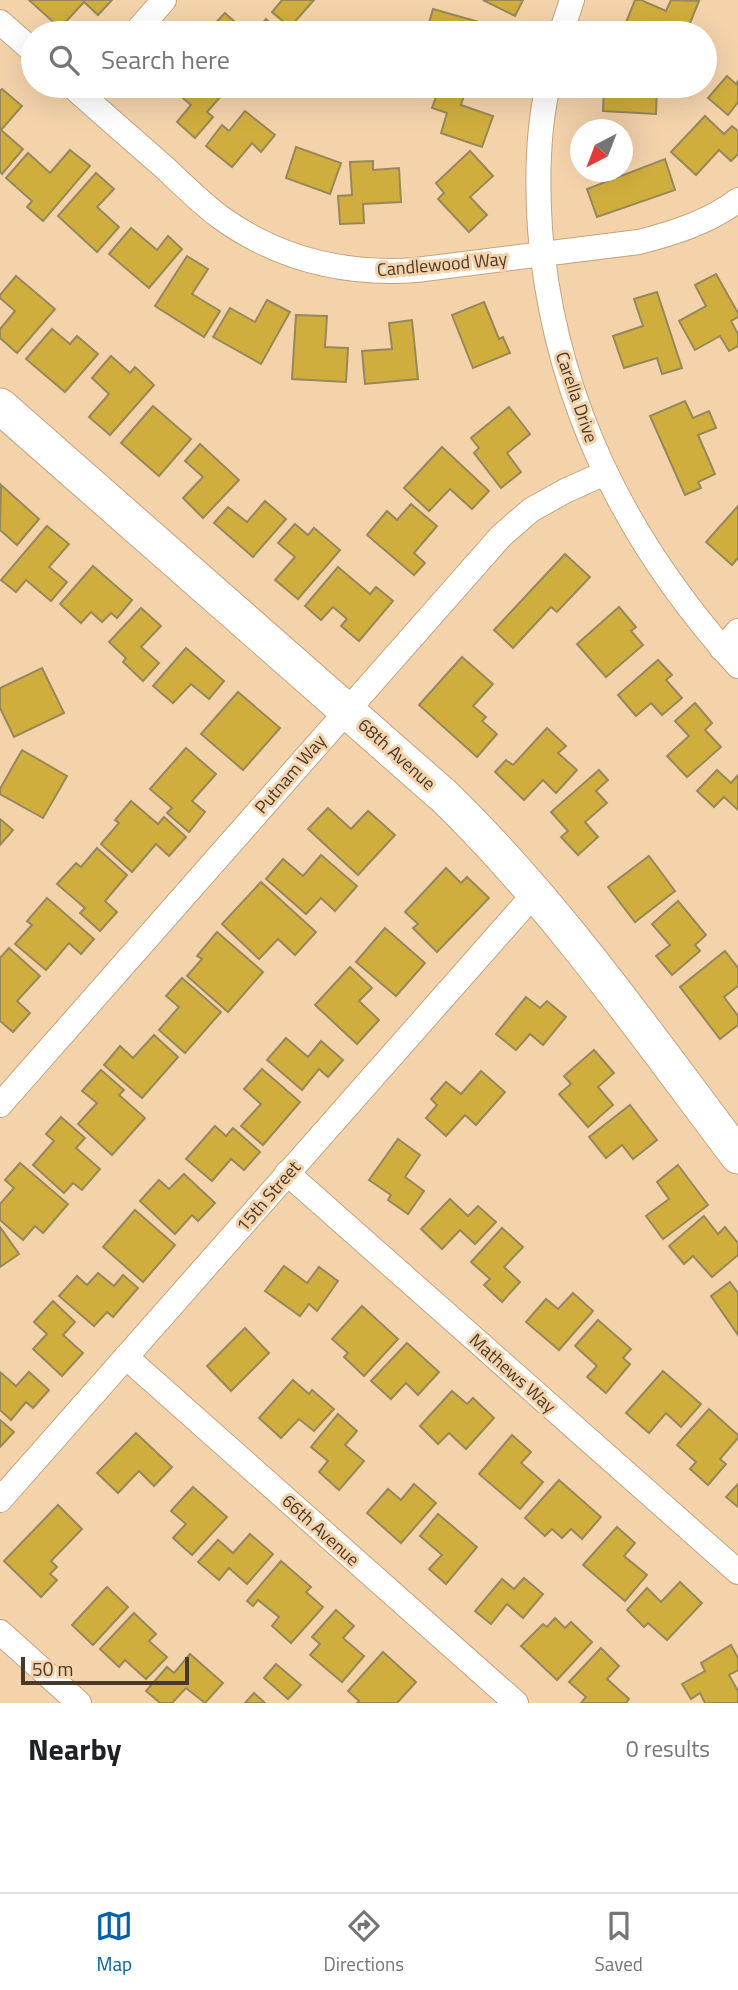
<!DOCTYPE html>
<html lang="en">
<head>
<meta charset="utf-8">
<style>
	body { margin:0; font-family:"Titillium Web",sans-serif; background:#f6f6f6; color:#202124 }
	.compass { position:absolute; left:570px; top:119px; width:63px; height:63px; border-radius:50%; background:#fff; box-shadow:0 7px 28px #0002; rotate:222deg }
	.scale { position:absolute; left:21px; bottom:18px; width:168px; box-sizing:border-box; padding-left:7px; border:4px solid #473a2a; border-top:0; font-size:19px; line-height:24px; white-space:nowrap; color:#473a2a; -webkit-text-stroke:5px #f4d3ab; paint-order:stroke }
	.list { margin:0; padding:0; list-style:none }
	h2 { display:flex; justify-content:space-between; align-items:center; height:91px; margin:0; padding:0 28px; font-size:30px }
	h2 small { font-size:23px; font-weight:400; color:#757577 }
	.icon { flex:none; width:38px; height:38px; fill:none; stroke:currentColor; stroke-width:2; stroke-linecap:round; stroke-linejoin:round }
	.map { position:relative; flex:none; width:738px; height:1703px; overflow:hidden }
	.search { position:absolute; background:#fff; box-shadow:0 7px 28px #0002; left:21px; right:21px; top:21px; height:77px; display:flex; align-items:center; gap:18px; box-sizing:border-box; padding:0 24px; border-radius:38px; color:#757577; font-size:26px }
	.sheet { height:189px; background:#fff }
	nav { display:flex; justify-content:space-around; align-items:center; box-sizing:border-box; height:98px; border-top:2px solid #e0e0e0; background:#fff; font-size:19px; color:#757577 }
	nav a { display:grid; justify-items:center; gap:4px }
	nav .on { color:#0060ad }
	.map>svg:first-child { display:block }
	.building { fill:#d0ae3d; stroke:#97885b; stroke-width:2 }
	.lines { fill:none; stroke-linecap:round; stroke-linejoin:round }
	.street-casing { stroke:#c3a37d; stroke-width:26 }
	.secondary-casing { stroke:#c3a37d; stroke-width:37 }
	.street { stroke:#fff; stroke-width:24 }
	.secondary { stroke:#fff; stroke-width:35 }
	.labels { text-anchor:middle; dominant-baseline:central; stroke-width:6; stroke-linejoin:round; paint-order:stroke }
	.street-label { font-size:18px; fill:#473a2a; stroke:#f4d3ab }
</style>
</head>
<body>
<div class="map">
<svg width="738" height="1703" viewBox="0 0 738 1703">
	<rect width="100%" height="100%" fill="#f4d3ab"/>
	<g class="building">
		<polygon points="29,0 112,0 98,15 84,2 60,28"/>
		<polygon points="282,0 314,0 290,27 272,12"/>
		<polygon points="483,0 523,0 515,16"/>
		<polygon points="635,0 641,0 666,11 671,0 699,1 686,33 630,33 623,30"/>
		<polygon points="433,9 511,31 511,33 426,33"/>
		<polygon points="225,13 247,33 206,33"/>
		<polygon points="266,19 281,33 254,33"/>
		<polygon points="727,76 736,84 738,81 738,102 728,115 708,98"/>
		<polygon points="169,86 212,86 222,95 207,112 213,117 195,138 177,122 191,105"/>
		<polygon points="440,86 457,86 466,89 461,105 493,116 482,147 441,133 447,113 432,108"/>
		<polygon points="604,86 657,86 656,114 603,111"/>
		<polygon points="2,89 22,106 1,130 23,149 2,174 0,172 0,91"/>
		<polygon points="245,111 275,135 261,152 252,143 232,167 206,146 222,125 229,131"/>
		<polygon points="705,116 724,134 732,126 738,131 738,154 731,161 719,150 696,175 671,152"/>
		<polygon points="296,147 341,163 330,194 286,178"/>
		<polygon points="70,150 90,166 43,221 27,207 32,201 6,178 28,153 50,173"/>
		<polygon points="470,151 493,176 470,197 487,215 469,232 438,199 444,193 436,183"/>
		<polygon points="665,159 675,190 597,217 587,189"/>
		<polygon points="373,161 373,170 399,168 401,202 363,204 364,223 340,224 338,196 352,195 350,162"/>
		<polygon points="96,173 114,189 97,207 119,227 97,252 58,216"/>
		<polygon points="131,228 157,250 168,236 182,249 149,288 109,254"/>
		<polygon points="187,256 208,269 192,294 220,311 204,337 155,306"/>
		<polygon points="716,274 738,313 738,317 731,321 738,334 738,346 729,351 720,336 695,350 679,321 706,306 695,285"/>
		<polygon points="16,276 55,309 17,353 0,338 0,329 15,311 0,298 0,295"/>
		<polygon points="657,292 682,368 662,374 657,358 624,368 613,336 643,326 634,299"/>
		<polygon points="267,300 290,312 261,364 213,337 230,308 255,322"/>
		<polygon points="484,302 499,339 503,337 510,353 473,368 452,315"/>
		<polygon points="296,315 327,316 325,347 348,348 346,382 292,379"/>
		<polygon points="412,320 418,379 365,384 362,351 392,349 389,323"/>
		<polygon points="52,329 70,344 77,336 98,354 65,392 26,359"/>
		<polygon points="111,356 130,373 135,367 154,385 110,435 89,417 109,394 92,378"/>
		<polygon points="685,401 693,418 709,411 716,428 698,435 715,474 698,482 701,488 685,495 650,416"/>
		<polygon points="153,406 191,439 159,476 121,443"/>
		<polygon points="509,407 530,434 507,453 521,472 501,488 474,453 479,448 471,438"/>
		<polygon points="200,444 239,480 203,518 183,498 203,477 185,461"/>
		<polygon points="442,447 489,491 472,509 450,489 429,511 404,488"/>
		<polygon points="1,485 39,519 17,545 0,530"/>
		<polygon points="265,501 286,519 253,557 214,523 228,507 247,522"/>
		<polygon points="411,504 437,526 414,553 425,563 414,575 367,535 387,511 397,520"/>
		<polygon points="738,506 738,558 732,565 706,542"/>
		<polygon points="295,524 308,535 314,528 340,550 298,599 275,580 295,557 278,543"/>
		<polygon points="47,526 69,544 49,567 67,582 51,601 26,580 16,592 1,580"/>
		<polygon points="565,554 590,577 557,612 551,607 513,648 494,630"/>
		<polygon points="93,566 132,600 117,618 111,613 102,622 91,612 81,623 60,604"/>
		<polygon points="338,567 370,594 376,587 393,601 359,641 341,626 347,619 333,607 321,620 305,606"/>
		<polygon points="619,607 636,627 631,631 643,645 606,677 577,644"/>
		<polygon points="141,608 161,626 141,647 159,663 143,681 123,662 126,658 109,642"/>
		<polygon points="186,648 224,681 209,699 191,684 173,703 153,686"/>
		<polygon points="462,657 493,684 473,706 486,717 482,721 497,734 477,757 419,705"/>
		<polygon points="658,660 672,675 666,680 682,698 662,715 651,703 636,716 618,695"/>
		<polygon points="42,668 64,713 14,737 0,708 0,688"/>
		<polygon points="238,692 280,728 243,770 201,734"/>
		<polygon points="695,703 712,723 705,730 721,747 687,777 667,756 689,736 675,721"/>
		<polygon points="547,728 566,746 558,753 577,770 556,793 543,780 524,800 495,772 506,760 513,765"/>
		<polygon points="186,748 216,774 192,801 205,812 189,832 167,813 172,808 150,789"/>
		<polygon points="22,750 67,776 43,818 0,794 0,789"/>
		<polygon points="599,770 608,780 596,791 607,803 585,822 598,837 578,855 561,837 568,831 551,812"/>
		<polygon points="717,770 731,783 738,775 738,810 724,797 714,807 697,791"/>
		<polygon points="131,801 158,824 164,817 186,837 169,856 156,844 132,872 101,844 119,823 115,820"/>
		<polygon points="328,808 351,829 368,811 395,835 358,875 308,829"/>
		<polygon points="0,819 13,830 0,845"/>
		<polygon points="97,848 127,875 105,901 117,912 100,931 80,913 85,908 57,884 76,863 81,867"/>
		<polygon points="321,855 357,886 335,911 321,898 306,914 266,879 283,859 303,876"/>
		<polygon points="649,856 675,891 635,922 608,887"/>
		<polygon points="446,868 461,883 467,877 489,898 437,952 413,928 418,924 405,912"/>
		<polygon points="261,882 316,932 295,955 278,939 259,959 222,924"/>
		<polygon points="47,898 94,939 81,954 69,943 46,970 15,944 32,925 27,921"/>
		<polygon points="678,901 706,935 695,945 700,951 672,975 656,956 670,945 652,924"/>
		<polygon points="385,928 425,963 396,996 356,962"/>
		<polygon points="217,932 263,972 228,1012 187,976 202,959 197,956"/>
		<polygon points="9,948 40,976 17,1001 30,1013 13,1032 0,1021 0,958"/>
		<polygon points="725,951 738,968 738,986 724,997 738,1016 738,1025 720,1039 680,987"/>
		<polygon points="350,967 372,988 359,1001 379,1020 357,1044 315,1005"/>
		<polygon points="182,978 221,1012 185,1053 159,1030 179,1007 166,996"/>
		<polygon points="526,997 540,1008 547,1001 566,1017 543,1045 530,1034 516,1050 496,1034"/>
		<polygon points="154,1035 178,1057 142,1098 104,1065 120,1046 133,1058"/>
		<polygon points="286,1038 308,1057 321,1041 343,1060 328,1077 319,1069 302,1090 267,1060"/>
		<polygon points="594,1050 614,1073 598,1087 613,1105 588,1127 559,1094 571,1084 564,1076"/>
		<polygon points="262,1069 300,1102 263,1145 241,1126 261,1104 244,1089"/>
		<polygon points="101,1070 124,1090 119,1095 145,1118 112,1155 78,1124 97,1103 82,1091"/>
		<polygon points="481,1071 505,1092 476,1125 465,1115 446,1136 426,1118 437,1105 431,1099 446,1082 461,1094"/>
		<polygon points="630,1105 657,1140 633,1159 622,1145 606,1158 589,1137"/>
		<polygon points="61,1117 85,1138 76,1148 100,1169 82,1190 73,1183 64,1193 33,1165 54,1141 46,1134"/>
		<polygon points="215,1126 226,1136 233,1128 260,1152 244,1170 231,1159 212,1181 186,1159"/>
		<polygon points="398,1139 420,1155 405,1177 424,1191 408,1214 388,1200 391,1195 369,1180"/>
		<polygon points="20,1163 68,1204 43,1233 35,1226 23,1240 0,1220 0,1204 14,1188 5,1180"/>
		<polygon points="678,1165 708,1205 663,1239 646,1216 669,1199 657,1182"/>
		<polygon points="184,1174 215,1203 198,1221 192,1215 175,1234 140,1201 159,1180 169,1189"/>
		<polygon points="450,1199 468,1216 478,1206 496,1222 475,1244 460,1230 442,1249 421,1229"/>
		<polygon points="135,1210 175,1245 143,1282 103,1247"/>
		<polygon points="704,1216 718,1234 725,1227 738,1243 738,1255 712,1277 693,1256 684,1264 669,1246"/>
		<polygon points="0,1227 19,1254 0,1267"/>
		<polygon points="502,1228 523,1247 504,1267 520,1282 502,1302 484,1285 490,1279 471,1262"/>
		<polygon points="284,1266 307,1283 319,1267 338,1281 317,1311 309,1304 300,1316 265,1291"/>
		<polygon points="98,1273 114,1286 123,1275 138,1288 113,1317 107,1312 94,1326 59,1296 77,1276 87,1285"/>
		<polygon points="730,1282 738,1293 738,1335 711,1296"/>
		<polygon points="573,1293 593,1311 559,1350 526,1322 546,1299 558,1309"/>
		<polygon points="53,1301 75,1322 63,1335 83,1353 62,1376 33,1349 47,1334 34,1322"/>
		<polygon points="362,1306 398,1339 364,1376 344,1357 348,1353 332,1339"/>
		<polygon points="598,1320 631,1349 623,1358 630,1364 606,1393 587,1377 597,1366 575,1346"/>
		<polygon points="245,1328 269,1353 231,1391 207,1366"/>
		<polygon points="407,1343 439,1372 418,1395 406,1383 391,1399 371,1381"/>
		<polygon points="663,1371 701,1404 681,1427 666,1413 649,1433 626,1413"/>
		<polygon points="0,1372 16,1386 29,1372 49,1390 33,1408 26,1402 11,1420 0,1410"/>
		<polygon points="293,1380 309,1394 312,1390 334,1409 314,1431 299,1419 281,1438 259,1418"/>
		<polygon points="452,1391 467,1404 473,1398 494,1418 466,1449 449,1433 438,1444 420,1426"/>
		<polygon points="709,1409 738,1435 738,1438 720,1459 726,1464 708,1485 690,1469 696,1462 677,1445"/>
		<polygon points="338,1414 357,1431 345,1445 364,1461 339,1490 319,1472 328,1461 311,1447"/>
		<polygon points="0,1420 14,1432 0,1447"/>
		<polygon points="136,1433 172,1467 154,1486 139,1471 118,1493 97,1473"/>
		<polygon points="512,1435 531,1452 521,1463 543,1482 520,1509 479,1474"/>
		<polygon points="559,1480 601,1517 582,1539 571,1529 562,1538 552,1529 545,1536 525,1518"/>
		<polygon points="414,1484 436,1503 401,1543 367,1513 388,1489 401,1500"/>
		<polygon points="738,1484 738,1507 726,1497"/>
		<polygon points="193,1487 227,1517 192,1555 173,1538 186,1524 171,1511"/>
		<polygon points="58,1505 82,1529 51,1561 57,1567 50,1574 57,1580 41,1597 4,1561"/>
		<polygon points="438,1514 477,1547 446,1584 429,1569 442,1555 420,1536"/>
		<polygon points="617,1527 635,1543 624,1556 647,1575 625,1601 583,1565"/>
		<polygon points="250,1534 273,1554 247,1584 229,1568 219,1580 198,1562 218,1540 233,1553"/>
		<polygon points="281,1561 311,1587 306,1592 323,1607 291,1643 272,1626 279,1617 258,1600 253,1606 247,1601"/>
		<polygon points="524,1578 543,1594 523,1618 507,1604 491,1624 475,1611 502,1579 514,1589"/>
		<polygon points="680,1582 702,1603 667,1640 648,1623 644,1627 627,1610 647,1588 661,1602"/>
		<polygon points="107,1587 128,1607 93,1645 72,1625"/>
		<polygon points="336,1610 354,1626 343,1638 364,1656 342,1682 310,1655 320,1644 312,1637"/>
		<polygon points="134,1613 156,1634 149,1641 167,1657 146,1679 125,1660 119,1667 100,1649"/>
		<polygon points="555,1618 565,1628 571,1622 592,1642 557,1680 521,1646 543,1624 547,1627"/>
		<polygon points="731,1645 738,1658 738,1670 729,1675 738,1691 738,1703 705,1703 700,1693 691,1699 682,1684 705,1671 701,1663"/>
		<polygon points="601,1648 619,1666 607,1679 629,1699 626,1703 581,1703 586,1697 569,1682"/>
		<polygon points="383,1652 416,1682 397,1703 357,1703 359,1701 348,1691"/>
		<polygon points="190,1654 223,1683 205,1703 186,1688 172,1703 160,1703 146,1691 167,1667 174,1673"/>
		<polygon points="276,1664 301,1685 288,1699 264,1678"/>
		<polygon points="254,1693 265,1703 245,1703"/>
	</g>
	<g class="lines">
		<g class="street-casing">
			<g id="street">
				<polyline points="0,22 33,51"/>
				<polyline points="135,33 164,0"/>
				<polyline points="561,33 572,0"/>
				<path d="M72,86C102,113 133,140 164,167C182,184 200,202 220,217C278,259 345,275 416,270L639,242C674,233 709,222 738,200"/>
				<path d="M548,86C537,132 537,182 540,229C554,399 625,541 738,666"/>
				<polyline points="722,649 738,631"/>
				<polyline points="0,1105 501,536 531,510 565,491 605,473"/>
				<polyline points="287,1173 738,1572"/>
				<polyline points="126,1357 516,1703"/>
				<polyline points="0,1500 536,892"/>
				<polyline points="0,1632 79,1703"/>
			</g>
		</g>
		<g class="secondary-casing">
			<path id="secondary" d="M0,406L445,797C556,905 645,1033 738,1156"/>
		</g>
		<use href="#street" class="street"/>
		<use href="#secondary" class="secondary"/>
	</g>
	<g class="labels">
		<g class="street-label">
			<text transform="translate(442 264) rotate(-5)">Candlewood Way</text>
			<text transform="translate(577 397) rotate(71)">Carella Drive</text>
			<text transform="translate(397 754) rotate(42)">68th Avenue</text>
			<text transform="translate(290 774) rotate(-49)">Putnam Way</text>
			<text transform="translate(268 1196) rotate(-49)">15th Street</text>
			<text transform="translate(513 1373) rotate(42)">Mathews Way</text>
			<text transform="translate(321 1530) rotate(42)">66th Avenue</text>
		</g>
	</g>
</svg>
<svg class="compass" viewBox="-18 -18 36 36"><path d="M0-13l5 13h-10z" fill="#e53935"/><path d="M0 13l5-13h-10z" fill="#757577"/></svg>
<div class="scale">50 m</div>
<div class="search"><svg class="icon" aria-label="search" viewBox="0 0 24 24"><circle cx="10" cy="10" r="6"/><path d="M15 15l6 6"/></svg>Search here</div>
</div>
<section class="sheet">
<h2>Nearby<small>0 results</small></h2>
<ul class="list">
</ul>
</section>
<nav>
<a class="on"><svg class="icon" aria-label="map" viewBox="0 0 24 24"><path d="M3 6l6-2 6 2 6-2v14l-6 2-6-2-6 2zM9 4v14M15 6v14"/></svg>Map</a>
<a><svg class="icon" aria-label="directions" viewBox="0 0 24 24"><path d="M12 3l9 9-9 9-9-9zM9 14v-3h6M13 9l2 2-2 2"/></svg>Directions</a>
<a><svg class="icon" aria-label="saved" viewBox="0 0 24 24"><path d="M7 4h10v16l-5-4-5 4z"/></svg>Saved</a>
</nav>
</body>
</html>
